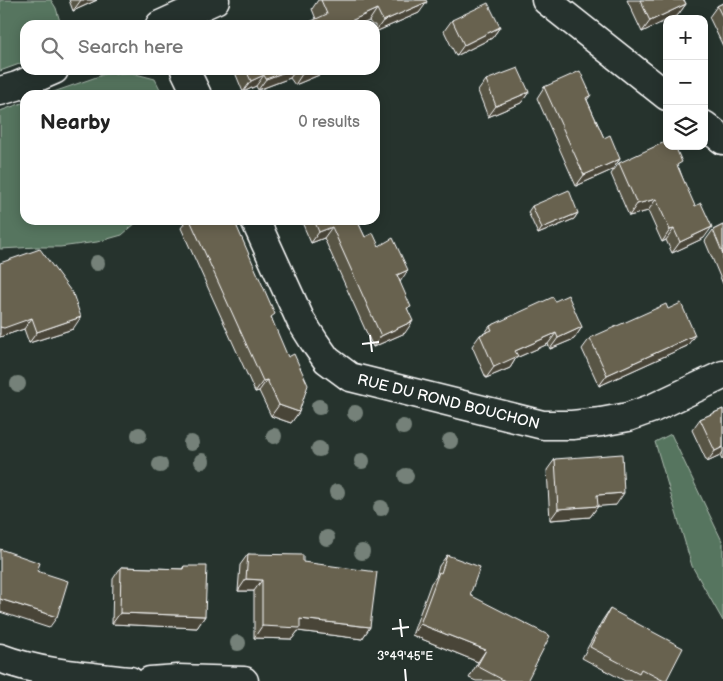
<!DOCTYPE html>
<html lang="en">
<head>
<meta charset="utf-8">
<style>
	body { margin:0; font-family:"Balsamiq Sans",sans-serif; background:#f2f2f2; color:#222 }
	.controls { position:absolute; right:15px; top:15px; display:grid; overflow:hidden; border-radius:10px; box-shadow:0 2px 12px #0003 }
	.controls button { width:45px; height:45px; display:grid; place-items:center; padding:0; border:0; border-bottom:1px solid #e0e0e0; background:#fff; color:#222; font:25px sans-serif }
	.list { margin:0; padding:0; list-style:none }
	h2 { display:flex; justify-content:space-between; align-items:center; height:65px; margin:0; padding:0 20px; font-size:21px }
	h2 small { font-size:16px; font-weight:400; color:#767676 }
	.icon { flex:none; width:28px; height:28px; fill:none; stroke:currentColor; stroke-width:2; stroke-linecap:round; stroke-linejoin:round }
	.map { position:relative; flex:none; width:723px; height:681px; overflow:hidden }
	.search { position:absolute; background:#fff; box-shadow:0 2px 12px #0003; left:20px; top:20px; width:360px; height:55px; display:flex; align-items:center; gap:12px; box-sizing:border-box; padding:0 18px; border-radius:15px; color:#767676; font-size:19px }
	.panel { position:absolute; background:#fff; box-shadow:0 2px 12px #0003; left:20px; top:90px; width:360px; height:135px; border-radius:15px }
	.map>svg:first-child { display:block }
	.green { fill:#56755e; stroke:#aabaae }
	.lines { fill:none; stroke-linecap:round; stroke-linejoin:round }
	.minor-casing { stroke:#fff; stroke-width:31 }
	.minor { stroke:#26332d; stroke-width:28 }
	.tree { fill:#748179 }
	.wall { fill:#595445; stroke:#fff }
	.shaded-wall { fill:#484538; stroke:#fff }
	.building { fill:#676250; stroke:#fff }
	.ticks { fill:none; stroke:#fff; stroke-width:2 }
	.labels { text-anchor:middle; dominant-baseline:central; stroke-width:4; stroke-linejoin:round; paint-order:stroke }
	.street-label { font-size:15px; fill:#fff; stroke:#26332d }
	.ticks-label { font-size:12px; text-anchor:middle; fill:#fff; stroke:#26332d; stroke-width:4; stroke-linejoin:round; paint-order:stroke }
</style>
</head>
<body>
<div class="map">
<svg width="723" height="681" viewBox="0 0 723 681">
	<rect width="100%" height="100%" fill="#26332d"/>
	<filter id="ink" filterUnits="userSpaceOnUse"><feTurbulence type="fractalNoise" baseFrequency=".02" numOctaves="2"/><feDisplacementMap in="SourceGraphic" scale="10" xChannelSelector="R" yChannelSelector="G"/><feConvolveMatrix kernelMatrix="1 2 1 2 8 2 1 2 1" color-interpolation-filters="sRGB"/></filter>
	<g filter="url(#ink)">
		<g class="green">
			<polygon points="0,0 51,0 56,8 61,25 25,25 25,62 0,71"/>
			<polygon points="132,73 155,79 163,95 45,95 105,74"/>
			<polygon points="25,102 25,220 137,220 137,222 122,235 97,242 60,247 37,247 0,249 0,111"/>
			<polygon points="671,434 723,543 723,621 692,566 655,442"/>
		</g>
		<g class="lines">
			<g class="minor-casing">
				<g id="minor">
					<polyline points="546,0 667,96"/>
					<polyline points="160,25 215,0"/>
					<polyline points="185,70 197,95"/>
					<polyline points="0,91 17,86 54,70"/>
					<polyline points="704,125 723,140"/>
					<path id="s1" d="M255,220L301,321L315,343L327,360L350,377L543,425H572L601,422L628,417L653,408L723,375"/>
					<path d="M0,658C42,674 86,676 130,681"/>
					<polyline points="150,681 178,679 244,681"/>
				</g>
			</g>
			<use href="#minor" class="minor"/>
		</g>
		<g class="tree">
			<circle cx="97" cy="263" r="8"/>
			<circle cx="18" cy="384" r="8"/>
			<circle cx="319" cy="407" r="8"/>
			<circle cx="355" cy="413" r="8"/>
			<circle cx="403" cy="427" r="8"/>
			<circle cx="139" cy="435" r="8"/>
			<circle cx="274" cy="436" r="8"/>
			<circle cx="450" cy="441" r="8"/>
			<circle cx="191" cy="443" r="8"/>
			<circle cx="319" cy="449" r="8"/>
			<circle cx="202" cy="461" r="8"/>
			<circle cx="362" cy="461" r="8"/>
			<circle cx="160" cy="465" r="8"/>
			<circle cx="406" cy="476" r="8"/>
			<circle cx="337" cy="492" r="8"/>
			<circle cx="381" cy="508" r="8"/>
			<circle cx="327" cy="538" r="8"/>
			<circle cx="362" cy="552" r="8"/>
			<circle cx="238" cy="643" r="8"/>
		</g>
		<g class="wall">
			<polygon points="69,0 97,0 73,11"/>
			<polygon points="318,0 426,0 419,13 375,32 375,25 372,25 369,21 316,19 312,9"/>
			<polygon points="627,0 684,0 686,4 678,15 670,19 667,19 642,32"/>
			<polygon points="723,3 723,46 709,17 717,6"/>
			<polygon points="452,20 500,27 492,38 456,56 444,31"/>
			<polygon points="234,70 331,70 295,85 290,78 258,90 256,86 243,92"/>
			<polygon points="486,80 529,92 521,103 488,117 478,91"/>
			<polygon points="544,87 591,95 587,100 604,138 620,159 612,170 576,186 537,98"/>
			<polygon points="619,163 679,168 704,238 672,253 666,240 662,242 648,211 629,216 611,174"/>
			<polygon points="532,206 578,213 574,219 538,234 528,212"/>
			<polygon points="182,220 234,220 272,319 299,412 291,423 271,416 259,391 255,392 181,228 184,224"/>
			<polygon points="301,220 357,220 365,237 379,246 400,282 408,311 405,333 373,347 324,238 311,243"/>
			<polygon points="723,225 723,284 705,241 713,230"/>
			<polygon points="0,263 73,329 29,343 24,329 0,337"/>
			<polygon points="555,301 582,327 574,339 550,349 548,344 516,358 510,368 486,378 472,346 480,335 485,333 490,326"/>
			<polygon points="590,338 687,346 599,386 582,349"/>
			<polygon points="723,409 723,459 722,460 720,456 707,462 692,430 700,419"/>
			<polygon points="555,459 616,505 598,506 590,517 550,520 547,470"/>
			<polygon points="248,554 303,562 370,627 362,639 298,631 292,639 254,638 254,591 238,591 240,565"/>
			<polygon points="447,555 470,595 527,681 476,681 469,678 478,662 412,635 431,583 436,577 439,566"/>
			<polygon points="184,566 205,616 197,628 112,624 113,579 121,567 182,569"/>
			<polygon points="610,609 666,681 625,681 582,658 602,621"/>
		</g>
		<g class="shaded-wall">
			<polygon points="81,0 97,0 73,11"/>
			<polygon points="427,2 419,13 375,32 383,21"/>
			<polygon points="686,4 678,15 670,19 667,19 667,20 642,32 650,21"/>
			<polygon points="377,9 369,21 360,25 342,25"/>
			<polygon points="500,27 492,38 456,56 464,45"/>
			<polygon points="290,70 296,70 290,78 258,90 266,79"/>
			<polygon points="312,70 331,70 295,85 302,74"/>
			<polygon points="264,75 256,86 243,92 251,81"/>
			<polygon points="529,92 521,103 488,117 496,106"/>
			<polygon points="620,159 612,170 576,186 584,175"/>
			<polygon points="656,199 648,211 629,216 637,204"/>
			<polygon points="578,213 574,219 538,234 542,228"/>
			<polygon points="332,227 324,238 311,243 319,232"/>
			<polygon points="712,227 704,238 672,253 680,242"/>
			<polygon points="674,229 666,240 662,242 670,230"/>
			<polygon points="408,270 400,282 397,275"/>
			<polygon points="81,317 73,329 29,343 37,332"/>
			<polygon points="32,318 24,329 0,337 0,327"/>
			<polygon points="413,321 405,333 373,347 381,336"/>
			<polygon points="582,327 574,339 550,349 558,338"/>
			<polygon points="556,333 548,344 516,358 510,368 486,378 494,367 515,351"/>
			<polygon points="695,335 687,346 599,386 607,375"/>
			<polygon points="267,380 259,391 255,392 263,381"/>
			<polygon points="279,405 299,412 291,423 271,416"/>
			<polygon points="723,447 723,452 720,456 707,462 715,451"/>
			<polygon points="624,493 616,505 589,507 597,495"/>
			<polygon points="598,506 590,517 550,520 558,509"/>
			<polygon points="246,579 262,580 254,591 238,591"/>
			<polygon points="0,599 57,617 49,628 0,612"/>
			<polygon points="120,613 205,616 197,628 112,624"/>
			<polygon points="300,619 370,627 362,639 298,631 292,639 254,638 262,626"/>
			<polygon points="420,624 486,650 478,662 412,635"/>
		</g>
		<g class="building">
			<polygon points="321,0 426,0 427,2 383,21 377,9 342,25 303,25 327,14"/>
			<polygon points="640,0 684,0 686,4 650,21"/>
			<polygon points="488,3 500,27 464,45 452,20"/>
			<polygon points="723,3 723,18 717,6"/>
			<polygon points="518,68 529,92 496,106 486,80"/>
			<polygon points="246,70 290,70 266,79 264,75 251,81"/>
			<polygon points="300,70 312,70 302,74"/>
			<polygon points="580,71 591,95 586,98 604,138 610,135 620,159 584,175 544,87"/>
			<polygon points="667,141 667,146 675,146 682,162 677,165 695,206 701,203 712,227 680,242 674,229 670,230 656,199 637,204 619,163"/>
			<polygon points="569,190 578,213 542,228 532,206"/>
			<polygon points="190,220 234,220 275,314 271,317 288,357 294,354 308,385 299,412 279,405 267,380 263,381"/>
			<polygon points="314,220 357,220 365,237 373,233 379,246 393,238 408,270 397,275 411,307 407,308 413,321 381,336 332,227 319,232"/>
			<polygon points="723,225 723,254 713,230"/>
			<polygon points="40,249 73,294 81,317 37,332 32,318 4,328 0,327 0,263"/>
			<polygon points="568,295 582,327 558,338 556,333 515,351 518,356 494,367 480,335 492,330 490,326 553,297 555,301"/>
			<polygon points="681,303 695,335 607,375 590,338 666,304 668,309"/>
			<polygon points="723,409 723,447 715,451 700,419"/>
			<polygon points="622,454 624,493 597,495 598,506 558,509 555,459"/>
			<polygon points="0,549 40,563 37,571 68,581 57,617 0,599"/>
			<polygon points="248,554 303,555 303,562 377,572 370,627 300,619 300,628 262,626 262,580 246,579"/>
			<polygon points="447,555 480,567 470,595 550,636 527,681 505,681 477,666 486,650 420,624 439,572 441,573"/>
			<polygon points="184,566 207,566 205,616 120,613 121,567 183,569"/>
			<polygon points="610,609 683,648 666,681 664,681 641,669 639,673 590,647"/>
		</g>
	</g>
	<path class="ticks" d="M370,335L372,352M362,344L379,342M400,619L402,637M392,629L409,627M405,669L406,681"/>
	<g class="labels">
		<g class="street-label">
			<text stroke="none"><textPath href="#s1" startOffset="288">RUE DU ROND BOUCHON</textPath></text>
		</g>
	</g>
	<g class="ticks-label">
		<text x="405" y="660">3°49'45"E</text>
	</g>
</svg>
<div class="controls">
<button>+</button>
<button>−</button>
<button><svg class="icon" aria-label="layers" viewBox="0 0 24 24"><path d="M12 4l9 5-9 5-9-5zM3 14l9 5 9-5"/></svg></button>
</div>
<div class="search"><svg class="icon" aria-label="search" viewBox="0 0 24 24"><circle cx="10" cy="10" r="6"/><path d="M15 15l6 6"/></svg>Search here</div>
<section class="panel">
<h2>Nearby<small>0 results</small></h2>
<ul class="list">
</ul>
</section>
</div>
</body>
</html>
